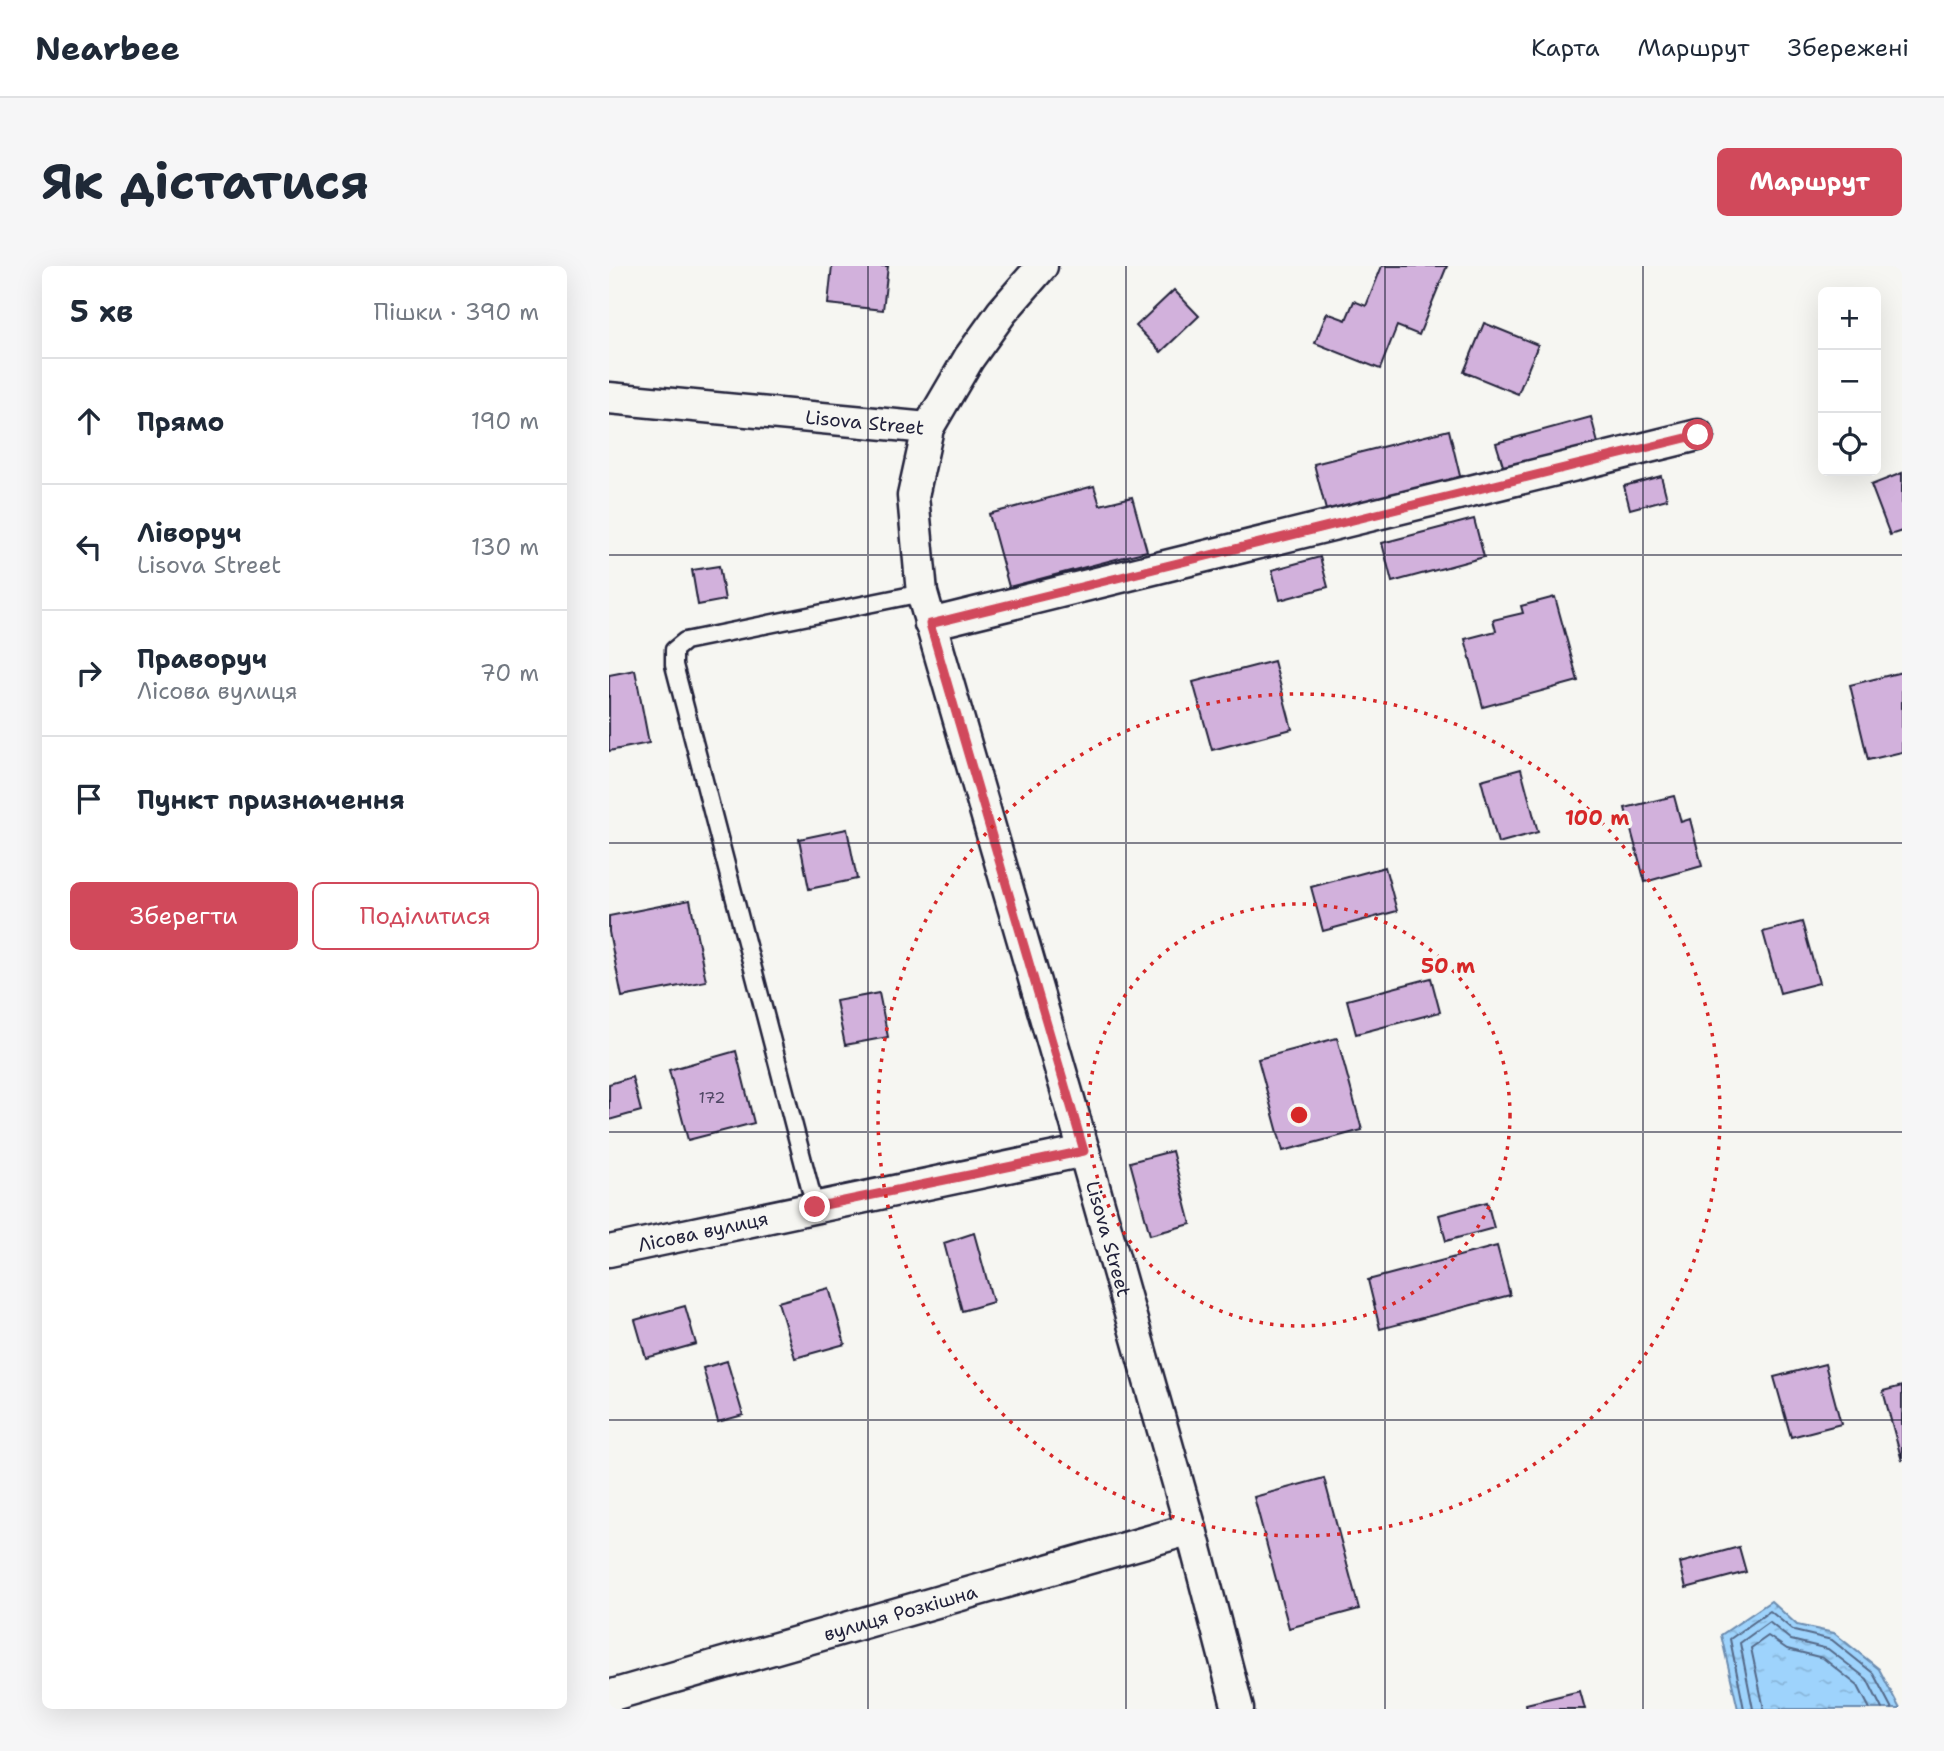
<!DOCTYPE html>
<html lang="uk">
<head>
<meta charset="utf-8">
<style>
	body { margin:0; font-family:"Shantell Sans",sans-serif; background:#f6f6f7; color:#1f2937 }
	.controls { position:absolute; right:21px; top:21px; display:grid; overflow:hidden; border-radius:10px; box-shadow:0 7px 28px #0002 }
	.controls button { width:63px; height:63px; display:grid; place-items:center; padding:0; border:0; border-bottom:2px solid #e0e1e3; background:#fff; color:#1f2937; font:35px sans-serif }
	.stop { position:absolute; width:21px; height:21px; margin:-16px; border:5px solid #d1495b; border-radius:50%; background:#fff }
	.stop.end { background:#d1495b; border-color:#fff; box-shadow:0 2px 7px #0008 }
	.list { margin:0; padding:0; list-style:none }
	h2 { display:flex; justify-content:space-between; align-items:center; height:91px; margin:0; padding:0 28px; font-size:30px }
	h2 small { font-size:23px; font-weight:400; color:#747a83 }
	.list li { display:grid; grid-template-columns:46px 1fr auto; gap:21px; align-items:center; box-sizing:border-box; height:126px; padding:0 28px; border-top:2px solid #e0e1e3 }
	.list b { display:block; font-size:26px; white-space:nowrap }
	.list p { margin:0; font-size:23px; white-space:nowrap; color:#747a83 }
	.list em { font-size:23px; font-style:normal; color:#747a83 }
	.actions { display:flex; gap:14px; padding:21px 28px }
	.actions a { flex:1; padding:16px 0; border:2px solid #d1495b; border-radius:10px; text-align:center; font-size:24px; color:#d1495b }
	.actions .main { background:#d1495b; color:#fff }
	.icon { flex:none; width:38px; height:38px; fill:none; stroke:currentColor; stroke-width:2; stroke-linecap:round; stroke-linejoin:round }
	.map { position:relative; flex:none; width:1293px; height:1443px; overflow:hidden; border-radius:10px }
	header { display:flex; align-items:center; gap:42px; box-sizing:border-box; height:98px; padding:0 35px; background:#fff; border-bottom:2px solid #e0e1e3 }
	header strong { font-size:33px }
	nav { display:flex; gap:38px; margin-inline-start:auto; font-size:24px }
	.intro { display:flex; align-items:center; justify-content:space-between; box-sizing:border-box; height:168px; padding:0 42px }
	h1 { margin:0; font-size:49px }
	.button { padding:18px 32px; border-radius:10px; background:#d1495b; color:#fff; font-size:24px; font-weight:700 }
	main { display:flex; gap:42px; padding:0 42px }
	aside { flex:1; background:#fff; border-radius:10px; box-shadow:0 7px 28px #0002 }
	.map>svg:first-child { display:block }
	.water { fill:url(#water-ripples); stroke:#6c8caf; stroke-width:2 }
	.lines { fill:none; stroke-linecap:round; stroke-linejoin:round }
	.shore { stroke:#546988; stroke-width:2 }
	.building { fill:#d2b1dc; stroke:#22223b; stroke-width:2 }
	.lane-casing { stroke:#22223b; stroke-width:21 }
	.street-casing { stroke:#22223b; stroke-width:35 }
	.lane { stroke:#f6f6f2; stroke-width:16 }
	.street { stroke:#f6f6f2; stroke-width:30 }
	.route { stroke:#d1495b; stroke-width:9 }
	.grid { fill:none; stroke:#22223b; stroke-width:2; stroke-opacity:0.55 }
	.ring { fill:none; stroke:#d62828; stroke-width:3.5; stroke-dasharray:3.5 7 }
	.labels { text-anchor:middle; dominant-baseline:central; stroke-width:7; stroke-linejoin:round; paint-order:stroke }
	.number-label { font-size:16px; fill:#4e4663 }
	.street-label { font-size:19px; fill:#22223b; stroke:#f6f6f2 }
	.centre { fill:#d62828; stroke:#f6f6f2; stroke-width:3.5 }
	.ring-label { font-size:21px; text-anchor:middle; font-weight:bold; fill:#d62828; stroke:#f6f6f2; stroke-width:7; stroke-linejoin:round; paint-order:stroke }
</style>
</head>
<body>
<header>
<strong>Nearbee</strong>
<nav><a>Карта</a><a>Маршрут</a><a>Збережені</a></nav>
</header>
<div class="intro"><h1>Як дістатися</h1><a class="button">Маршрут</a></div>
<main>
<aside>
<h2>5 хв<small>Пішки · 390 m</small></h2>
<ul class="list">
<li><svg class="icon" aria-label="ahead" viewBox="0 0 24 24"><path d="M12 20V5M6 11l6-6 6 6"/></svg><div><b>Прямо</b></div><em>190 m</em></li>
<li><svg class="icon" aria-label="left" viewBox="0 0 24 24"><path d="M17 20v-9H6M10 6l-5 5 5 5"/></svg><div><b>Ліворуч</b><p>Lisova Street</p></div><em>130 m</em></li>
<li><svg class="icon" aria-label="right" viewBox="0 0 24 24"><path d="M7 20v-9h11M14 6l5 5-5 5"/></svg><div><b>Праворуч</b><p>Лісова вулиця</p></div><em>70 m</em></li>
<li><svg class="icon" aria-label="arrive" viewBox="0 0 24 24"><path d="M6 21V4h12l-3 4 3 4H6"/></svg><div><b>Пункт призначення</b></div></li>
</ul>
<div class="actions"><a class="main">Зберегти</a><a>Поділитися</a></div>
</aside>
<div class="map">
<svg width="1293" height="1443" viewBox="0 0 1293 1443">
	<defs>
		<pattern id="water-ripples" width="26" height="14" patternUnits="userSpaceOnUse" patternTransform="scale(1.75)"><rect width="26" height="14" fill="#9ed3fc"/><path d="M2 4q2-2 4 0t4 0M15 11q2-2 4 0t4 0" fill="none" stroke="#88b5d9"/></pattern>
	</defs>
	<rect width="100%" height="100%" fill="#f6f6f2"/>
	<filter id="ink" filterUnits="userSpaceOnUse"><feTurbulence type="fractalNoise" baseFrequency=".0143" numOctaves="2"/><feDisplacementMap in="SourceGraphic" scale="14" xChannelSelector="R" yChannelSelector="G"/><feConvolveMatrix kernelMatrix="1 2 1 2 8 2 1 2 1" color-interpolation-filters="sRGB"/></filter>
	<g filter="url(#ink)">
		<polygon class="water" points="1162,1335 1188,1359 1225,1367 1270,1403 1291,1443 1129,1443 1112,1369"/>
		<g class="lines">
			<g class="shore">
				<polyline points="1135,1443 1121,1373 1161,1345 1185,1365 1223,1374 1264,1407 1283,1443"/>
				<polyline points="1144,1443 1131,1377 1160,1356 1182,1374 1219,1383 1258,1413 1273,1443"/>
				<polyline points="1155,1443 1142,1382 1159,1370 1178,1383 1214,1392 1249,1420 1261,1443"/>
			</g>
		</g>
		<g class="building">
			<polygon points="223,0 279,0 274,44 219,38"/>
			<polygon points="773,0 838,0 810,69 788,60 771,103 706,77 718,47 737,54 745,35 757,40"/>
			<polygon points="565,24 590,50 552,86 527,60"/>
			<polygon points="875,57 929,79 909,128 855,106"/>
			<polygon points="982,151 990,181 896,206 887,177"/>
			<polygon points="840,164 852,214 718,248 705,198"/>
			<polygon points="1293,207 1293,265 1281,269 1262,219"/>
			<polygon points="1052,210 1058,233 1021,243 1015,220"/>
			<polygon points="485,220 491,239 523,231 538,285 400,321 380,248"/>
			<polygon points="865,253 875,291 783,316 773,277"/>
			<polygon points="711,291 719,321 671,334 663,304"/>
			<polygon points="110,300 116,334 89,339 83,304"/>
			<polygon points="946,331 969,415 874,441 856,373 887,365 884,354 914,347 912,340"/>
			<polygon points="665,395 683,463 603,484 584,416"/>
			<polygon points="26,404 40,477 0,485 0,409"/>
			<polygon points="1293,406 1293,486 1259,494 1241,419"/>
			<polygon points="912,503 929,566 889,577 872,514"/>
			<polygon points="1065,530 1072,556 1081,553 1093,600 1036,616 1016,542"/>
			<polygon points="238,563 248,613 200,623 190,573"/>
			<polygon points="776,601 788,645 714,665 702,621"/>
			<polygon points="81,634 97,715 13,731 0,666 0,650"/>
			<polygon points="1193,656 1210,717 1171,727 1154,666"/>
			<polygon points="822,712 831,746 747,768 738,734"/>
			<polygon points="270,727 279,771 236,779 227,735"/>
			<polygon points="728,772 753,864 674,885 649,793"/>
			<polygon points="127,785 145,857 79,874 60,804"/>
			<polygon points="23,811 32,845 0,854 0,818"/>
			<polygon points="563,885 582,958 541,969 521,896"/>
			<polygon points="878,936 885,962 837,975 830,949"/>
			<polygon points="365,967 384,1036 353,1045 335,977"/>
			<polygon points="888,980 901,1029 771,1063 759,1014"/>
			<polygon points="220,1022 236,1078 186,1092 169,1036"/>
			<polygon points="76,1040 87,1078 37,1092 26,1054"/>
			<polygon points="118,1095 134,1149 109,1156 94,1102"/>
			<polygon points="1216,1098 1232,1158 1182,1171 1165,1111"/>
			<polygon points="1293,1120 1293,1195 1274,1125"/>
			<polygon points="715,1212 750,1343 680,1362 645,1231"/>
			<polygon points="1130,1281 1137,1306 1077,1322 1071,1297"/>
			<polygon points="971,1425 976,1443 918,1443 917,1438"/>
		</g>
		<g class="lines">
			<g class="lane-casing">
				<polyline id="lane" points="206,941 65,399 65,384 76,375 313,327"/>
			</g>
			<g class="street-casing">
				<g id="street">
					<path id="s1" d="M433,0L393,46L360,92L319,162L304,230L313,327L475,885L582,1263L629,1443"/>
					<path id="s2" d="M0,132L319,162"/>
					<polyline points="321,358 1089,169"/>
					<path id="s3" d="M0,985L475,885"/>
					<path id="s4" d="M0,1430L582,1263"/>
				</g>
			</g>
			<use href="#lane" class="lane"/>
			<use href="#street" class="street"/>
		</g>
	</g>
	<g class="lines" filter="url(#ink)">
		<polyline class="route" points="206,941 475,885 321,358 1089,169"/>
	</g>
	<path class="grid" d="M259,0V1443M517,0V1443M776,0V1443M1034,0V1443M0,289H1293M0,577H1293M0,866H1293M0,1154H1293"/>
	<g class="ring">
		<circle cx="690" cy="849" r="211"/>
		<circle cx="690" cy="849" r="421"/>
	</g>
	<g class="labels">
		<g class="number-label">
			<text x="103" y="831">172</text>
		</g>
		<g class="street-label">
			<text stroke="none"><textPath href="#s2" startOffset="257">Lisova Street</textPath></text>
			<text stroke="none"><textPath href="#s3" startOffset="96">Лісова вулиця</textPath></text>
			<text stroke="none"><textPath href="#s1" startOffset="1038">Lisova Street</textPath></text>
			<text stroke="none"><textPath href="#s4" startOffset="303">вулиця Розкішна</textPath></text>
		</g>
	</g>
	<circle cx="690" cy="849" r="10" class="centre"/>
	<g class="ring-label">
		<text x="988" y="559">100 m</text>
		<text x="839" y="707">50 m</text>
	</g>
</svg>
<div class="controls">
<button>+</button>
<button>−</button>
<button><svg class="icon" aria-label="locate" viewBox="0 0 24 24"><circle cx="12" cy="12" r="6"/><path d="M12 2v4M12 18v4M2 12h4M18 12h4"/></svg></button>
</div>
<div class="stop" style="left:1089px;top:169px"></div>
<div class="stop end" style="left:206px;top:941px"></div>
</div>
</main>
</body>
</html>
